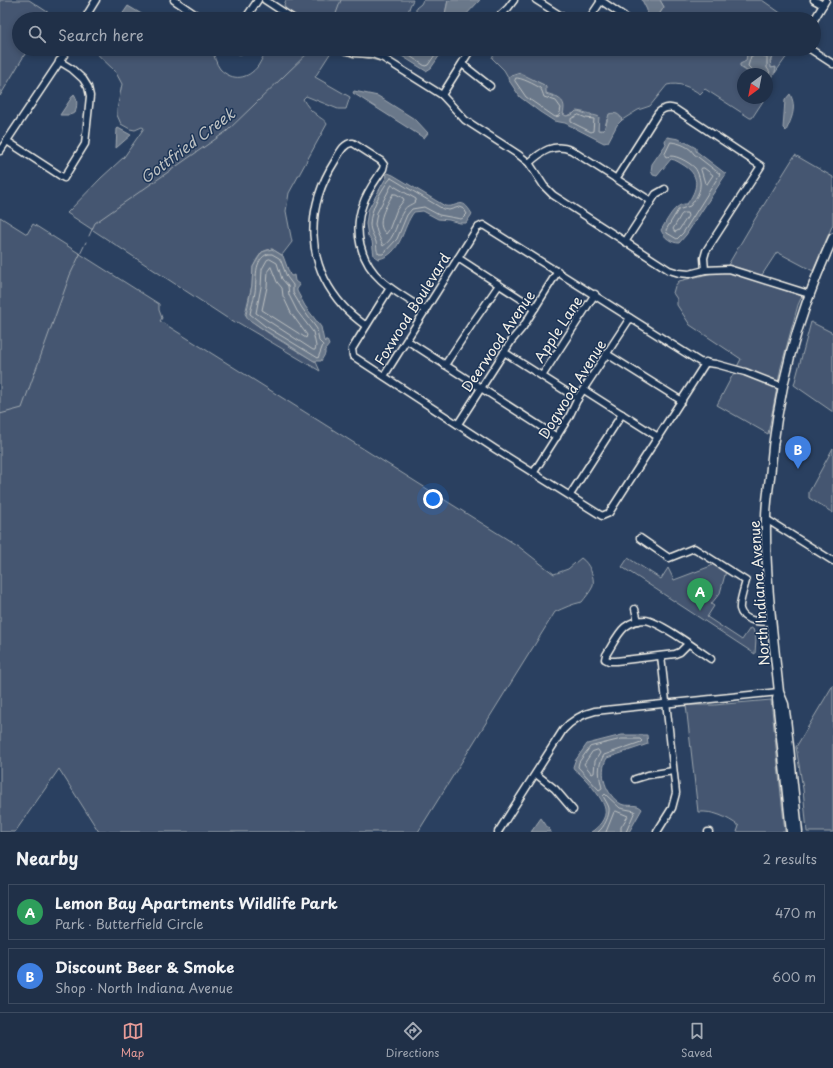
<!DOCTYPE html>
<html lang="en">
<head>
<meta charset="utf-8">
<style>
	body { margin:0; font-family:"Playpen Sans",sans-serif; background:#2d3c52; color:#f1f3f6 }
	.compass { position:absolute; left:737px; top:68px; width:36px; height:36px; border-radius:50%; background:#203048; box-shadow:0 2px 6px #0003; rotate:212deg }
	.you { position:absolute; left:433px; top:499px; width:14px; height:14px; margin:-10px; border:3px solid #fff; border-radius:50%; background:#1a73e8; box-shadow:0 0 0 6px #1a73e833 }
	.badge { display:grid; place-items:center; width:26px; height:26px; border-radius:50%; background:#e69b98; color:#fff; font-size:13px; font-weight:700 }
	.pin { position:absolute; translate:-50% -33px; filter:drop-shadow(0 1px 2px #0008) }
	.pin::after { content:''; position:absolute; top:21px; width:14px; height:12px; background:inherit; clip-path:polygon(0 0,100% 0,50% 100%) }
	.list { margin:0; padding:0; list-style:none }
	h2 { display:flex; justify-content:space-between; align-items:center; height:52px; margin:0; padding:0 16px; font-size:17px }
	h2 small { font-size:13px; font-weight:400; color:#a2a9b4 }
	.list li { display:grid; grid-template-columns:26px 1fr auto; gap:12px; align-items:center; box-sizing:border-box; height:56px; margin:0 8px 8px; padding:0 8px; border:1px solid #3d4b60; border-radius:0px }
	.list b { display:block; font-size:15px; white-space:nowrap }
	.list p { margin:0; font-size:13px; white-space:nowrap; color:#a2a9b4 }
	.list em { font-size:13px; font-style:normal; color:#a2a9b4 }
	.icon { flex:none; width:22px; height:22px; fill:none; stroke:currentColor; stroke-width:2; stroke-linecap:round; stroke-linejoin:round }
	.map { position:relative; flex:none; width:833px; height:832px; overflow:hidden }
	.search { position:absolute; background:#203048; box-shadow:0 2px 6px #0003; left:12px; right:12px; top:12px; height:44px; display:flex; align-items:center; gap:10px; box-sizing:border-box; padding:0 14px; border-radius:22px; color:#a2a9b4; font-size:15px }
	.sheet { height:180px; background:#203048 }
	nav { display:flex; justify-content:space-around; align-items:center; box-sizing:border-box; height:56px; border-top:1px solid #3d4b60; background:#203048; font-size:11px; color:#a2a9b4 }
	nav a { display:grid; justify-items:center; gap:2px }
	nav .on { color:#e69b98 }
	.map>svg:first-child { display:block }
	.green { fill:#445771; stroke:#9ca4ac }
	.water { fill:#6a788a; stroke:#a1a8b0 }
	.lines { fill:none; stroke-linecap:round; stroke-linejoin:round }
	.shore { stroke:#bdc1c2; stroke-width:1 }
	.stream { stroke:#a1a8b0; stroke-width:1 }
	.minor-casing { stroke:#f4f1e8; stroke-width:9 }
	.major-casing { stroke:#f4f1e8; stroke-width:11 }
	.minor { stroke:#1d3557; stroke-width:6 }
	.major { stroke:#1d3557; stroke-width:8 }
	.labels { text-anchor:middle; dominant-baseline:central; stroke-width:3; stroke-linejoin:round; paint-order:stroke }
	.street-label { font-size:14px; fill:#f4f1e8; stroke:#1d3557 }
	.water-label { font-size:15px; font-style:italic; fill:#bdc1c2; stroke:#1d3557 }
</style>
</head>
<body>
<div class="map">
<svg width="833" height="832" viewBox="0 0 833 832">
	<rect width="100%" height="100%" fill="#2a4060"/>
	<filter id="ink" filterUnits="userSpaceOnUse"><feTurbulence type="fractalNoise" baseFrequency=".025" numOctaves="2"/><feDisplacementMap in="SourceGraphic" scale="8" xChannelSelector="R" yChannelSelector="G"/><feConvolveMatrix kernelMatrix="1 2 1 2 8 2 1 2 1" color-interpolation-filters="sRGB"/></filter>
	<g filter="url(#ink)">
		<g class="green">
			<polygon points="0,0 29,0 49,13 45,19 19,19 19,49 28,49 0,96"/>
			<polygon points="286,0 413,0 410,6 406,19 285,19 287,13 284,5"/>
			<polygon points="423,0 448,0 445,14 440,19 414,19 414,16 416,14 416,8 421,4"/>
			<polygon points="660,0 762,0 789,19 656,19 664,7"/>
			<path d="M92,49H212C214,55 216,64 220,69C233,82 248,79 258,66C261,61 264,55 267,49H333L315,77L350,97L346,109H338L306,96L303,99C306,105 311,111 317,115C321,119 324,119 327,124L289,193L286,211L292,242L282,255L272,249L267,250L262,252L257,259L253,267L252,285L245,314C253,326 301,353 316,362L320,371L237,322L235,323L230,320L67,213L101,178L124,157L144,128L142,127L135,130L130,129L121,124L117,115V110L122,84L115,71Z"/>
			<polygon points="336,49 389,49 379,61 366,58 344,55"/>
			<path d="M496,49H758L756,52L752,50L747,57L746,61L740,67L751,74H743V98H765L752,118H750L705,89L700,94C690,87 679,82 667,85L650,106L638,110L622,120L621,117L607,119L604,130H598V124L591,114C588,114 585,112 582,112C576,111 571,115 566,116L563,114L558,97L546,93L544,85L533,80L510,76L508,77L504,70L492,58Z"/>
			<polygon points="760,49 792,49 775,73 776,68 771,68 770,60 772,60 773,56"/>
			<polygon points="795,155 833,177 833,224 813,271 777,252 758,281 802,296 798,305 781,367 768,434 717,405 741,359 690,325 677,305 677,299 673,293 675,286 679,281 725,270 755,219"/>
			<path d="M0,217L27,234L33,224L159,304V310L162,318L160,321L518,546L554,574L568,569L581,558C589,563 595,577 593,586C591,591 585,598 582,602C572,604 564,608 555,612L418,832H99L59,769L15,832H0Z"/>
			<polygon points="811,322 833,333 833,412 794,385"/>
			<polygon points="833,448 833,513 809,498 809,492"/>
			<polygon points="628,558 661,579 668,568 674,580 711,566 713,564 726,571 720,593 711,604 714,606 707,617 742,640 750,628 753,629 756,639 755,654 622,567"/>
			<polygon points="833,685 833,832 807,832 803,789 796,747"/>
			<path d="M771,700L785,832H737L739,826C726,817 715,811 698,812L686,705H714Z"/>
		</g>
		<g class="water">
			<polygon points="448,0 480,0 462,19 440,19 445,14"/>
			<polygon points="642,0 660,0 664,7 656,19 646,19 647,10"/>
			<polygon points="128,6 150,19 119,19"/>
			<polygon points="394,49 444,49 431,68 426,71 397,53"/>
			<path d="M758,49H760L773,56V58L770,60L771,68L776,67C775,74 773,78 767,81V74H751L740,66V64L746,61L747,53L750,50L756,52Z"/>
			<path d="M520,73L544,85L546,87V94C558,98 567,99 563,114L566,116L572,115L576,111C580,111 582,113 586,114C591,116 593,114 599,117L598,130L602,131L605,128L609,114C615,112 620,114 622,120L617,125L608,142L604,143L565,123L554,121L540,112L520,97L508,79V77Z"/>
			<polygon points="354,91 378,96 416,120 428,133 424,138 353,93"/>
			<path d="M74,94C78,99 77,107 75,113L69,115H60Z"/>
			<path d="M790,94C797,107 792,118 786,131L783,128L785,100Z"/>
			<polygon points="118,128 131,135 116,148 117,129"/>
			<path d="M667,137L679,139L684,142H685L696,148V151L726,174L686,235L679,243C672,243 664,238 661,230C667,221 674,203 687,204C697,190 701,177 685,166C680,163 676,160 671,159L657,176L653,175L651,171L652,164L666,144L665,141Z"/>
			<path d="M388,173L393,175L445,206C459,208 461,195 472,214L466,223H460L449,220L438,219L423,211L414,212C402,227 402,255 378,259L374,256L372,241L368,236L366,224L368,210L387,176L386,174Z"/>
			<polygon points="272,249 283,256 290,275 292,276 294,275 295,281 300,285 297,289 297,291 305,306 321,327 324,341 325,342 325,340 327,340 329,345 325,350 325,354 321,361 314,361 263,329 248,319 246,315 252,285 253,267 262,252"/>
			<path d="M622,735H647L648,744L607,758C598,773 606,795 621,804C628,807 637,803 642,809L629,832H591C598,828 607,818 605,809C603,798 584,776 574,769L573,767L575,761L587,744Z"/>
			<polygon points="541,818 551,832 531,832"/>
		</g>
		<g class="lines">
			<g class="shore">
				<polyline points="399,49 425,66 428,65 439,49"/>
				<polyline points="753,74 753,71 748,66 751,56 761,54 767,58 767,68 770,72 767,76"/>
				<path d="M516,78C520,77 536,85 540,88C542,90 543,94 544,97L556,101L561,108L559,116L555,117L526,97L515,81Z"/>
				<polygon points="579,115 586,118 594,119 593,131 591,132 571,122 571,119"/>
				<path d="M671,142C680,143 690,147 694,154L720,174L683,233L677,239L667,233L666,230L678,210L690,206C694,201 700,193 700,186C701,181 698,172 695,168C689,162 673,153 667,157L665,156V154Z"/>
				<polygon points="702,168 704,168 713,175 707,184 705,183 701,170"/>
				<path d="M391,178L443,209L449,210L459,207L464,209L467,214L463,218L461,219L439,215L424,207L412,209L407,215L397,239L383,254H379C376,251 377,247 376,242C374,236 370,231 370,224C370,211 382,187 391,178Z"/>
				<path d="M392,185L416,199V201C412,205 407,205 404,210C396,222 396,238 383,246L377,232L375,224L377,213Z"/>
				<path d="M393,194H396L403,198L404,200L397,209L389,230L386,234C374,223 387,205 393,194Z"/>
				<polygon points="684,213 687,213 688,216 679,230 675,232 673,229 681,215"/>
				<path d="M268,254H272L279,258L281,261L287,277L293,285V293L302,308L317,329L319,341L323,345L320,353L318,358L265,326L250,314C251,307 254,300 255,292C257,280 253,259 268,254Z"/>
				<polygon points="270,259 277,263 282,279 288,286 289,295 297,311 313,332 316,346 315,350 313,350 256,313 261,287 262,269 267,260"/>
				<polygon points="271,267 277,282 282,288 283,296 291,313 307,335 306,338 262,310 267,287 268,271"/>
				<path d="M622,739H640L642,741L641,742L604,755C597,766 599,776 602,788L599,790L578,767L579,762L590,747Z"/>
				<polygon points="598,750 600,753 595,761 594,773 592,774 584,764 592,752"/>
				<path d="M598,832C604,828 610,815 609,808C608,804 605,800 603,796L605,794L620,808L635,811L626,832"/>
				<polyline points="606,832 614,812 616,811 628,816 621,827 621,832"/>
			</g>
			<g class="stream">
				<polyline points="334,19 341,0"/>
				<polyline points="89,236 95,223 227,131 312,49"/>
				<polyline points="0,414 22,408 70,275 86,242"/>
			</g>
			<g class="minor-casing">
				<g id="minor">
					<polyline points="174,0 196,15 200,19"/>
					<polyline points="265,0 294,19"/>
					<polyline points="536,0 566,19"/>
					<polyline points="600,0 624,16"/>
					<polyline points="814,0 823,5"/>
					<polyline points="86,19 88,13 96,0"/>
					<polyline points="245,19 258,0"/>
					<polyline points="496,19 508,8 514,0"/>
					<polyline points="589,19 601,1"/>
					<polyline points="814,20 826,0"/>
					<polyline points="239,49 240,50"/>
					<polyline points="343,49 354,53 372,54 383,58 442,95 465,120 519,155 529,163 544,186 553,195 669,270 679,273 689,274 705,270 729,269 809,294"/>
					<polyline points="810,49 833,64"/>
					<polyline points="462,64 490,86"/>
					<polyline points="442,95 471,49"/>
					<polyline points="7,141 64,178 85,144 90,96 88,87 83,79 72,69 59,61"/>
					<polyline points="0,151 68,49"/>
					<path d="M529,163C542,151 554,143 571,150L651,201"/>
					<path d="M616,179L658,113C663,108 668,106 675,109L761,166L706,251L704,258L705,270"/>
					<polyline points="625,242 656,194 665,189"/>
					<polyline points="458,258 535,308"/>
					<polyline points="390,288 352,349 353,356 495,449 602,516 609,513 706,362"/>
					<path d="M366,326C358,320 350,314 343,306C305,263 305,208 335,161C339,154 344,142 353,143L381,161L384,165L383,169C376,180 367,191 363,204C353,230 360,261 381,280C394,292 411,301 426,311"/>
					<polyline points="408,341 557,437"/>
					<polyline points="504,352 578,399"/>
					<polyline points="607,354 682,401"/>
					<polyline points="445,365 472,324 499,285"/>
					<polyline points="384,376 477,228 483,225 700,362 716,364 745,372 783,387"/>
					<polyline points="542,376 595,294"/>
					<polyline points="584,390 658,437"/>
					<polyline points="458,424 512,340 523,327 558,271"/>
					<polyline points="534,472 569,417 579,396 630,318"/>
					<polyline points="570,495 622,414"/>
					<polyline points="766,519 833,561"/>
					<path d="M640,538L669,558L694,548L746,581C744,588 739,603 740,609C743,622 761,622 772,622"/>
					<polyline points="635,609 638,621"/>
					<path d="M688,644L680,652L675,654L616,661H609L605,659L606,655C612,646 617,634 625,627C630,623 638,620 645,620C659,621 698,650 711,659"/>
					<polyline points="536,774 555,789 573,810"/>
					<polyline points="635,779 648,775 673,771"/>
					<path d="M498,832L563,730C572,720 582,714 595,711L779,692"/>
					<polyline points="657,832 672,808 676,793 661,656"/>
					<polyline points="708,832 709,832"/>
				</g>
			</g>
			<g class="major-casing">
				<g id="major">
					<polyline points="778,695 777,699 791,832"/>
					<path d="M798,832L786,718L784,704L779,692C773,635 765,577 766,519C766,505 768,491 770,477C777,389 797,317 833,238"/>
				</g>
			</g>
			<use href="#minor" class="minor"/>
			<use href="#major" class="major"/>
		</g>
	</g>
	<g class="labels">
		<g class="street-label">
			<text transform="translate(412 309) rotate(-58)">Foxwood Boulevard</text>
			<text transform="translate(558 329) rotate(-57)">Apple Lane</text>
			<text transform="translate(498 341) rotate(-56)">Deerwood Avenue</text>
			<text transform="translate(572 389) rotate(-58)">Dogwood Avenue</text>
			<text transform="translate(759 593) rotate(-94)">North Indiana Avenue</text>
		</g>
		<g class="water-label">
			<text transform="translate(187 145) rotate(-37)">Gottfried Creek</text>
		</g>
	</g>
</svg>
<svg class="compass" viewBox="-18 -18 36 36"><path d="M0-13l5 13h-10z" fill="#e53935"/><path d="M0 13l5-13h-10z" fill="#a2a9b4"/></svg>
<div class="you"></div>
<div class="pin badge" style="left:700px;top:611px;background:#2e9e5b">A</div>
<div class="pin badge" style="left:798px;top:469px;background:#3f7fe0">B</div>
<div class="search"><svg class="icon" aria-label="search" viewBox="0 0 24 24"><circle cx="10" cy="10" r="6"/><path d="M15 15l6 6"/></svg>Search here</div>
</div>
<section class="sheet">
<h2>Nearby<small>2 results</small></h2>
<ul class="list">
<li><span class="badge" style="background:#2e9e5b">A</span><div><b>Lemon Bay Apartments Wildlife Park</b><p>Park · Butterfield Circle</p></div><em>470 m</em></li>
<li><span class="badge" style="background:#3f7fe0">B</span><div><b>Discount Beer &amp; Smoke</b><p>Shop · North Indiana Avenue</p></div><em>600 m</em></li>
</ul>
</section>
<nav>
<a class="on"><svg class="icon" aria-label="map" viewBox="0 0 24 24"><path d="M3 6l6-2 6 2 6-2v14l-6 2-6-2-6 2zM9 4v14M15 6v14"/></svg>Map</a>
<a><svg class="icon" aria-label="directions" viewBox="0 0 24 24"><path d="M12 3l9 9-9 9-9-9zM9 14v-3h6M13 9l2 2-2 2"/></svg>Directions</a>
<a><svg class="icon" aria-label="saved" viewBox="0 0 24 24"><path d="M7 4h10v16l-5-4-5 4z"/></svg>Saved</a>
</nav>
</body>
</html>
